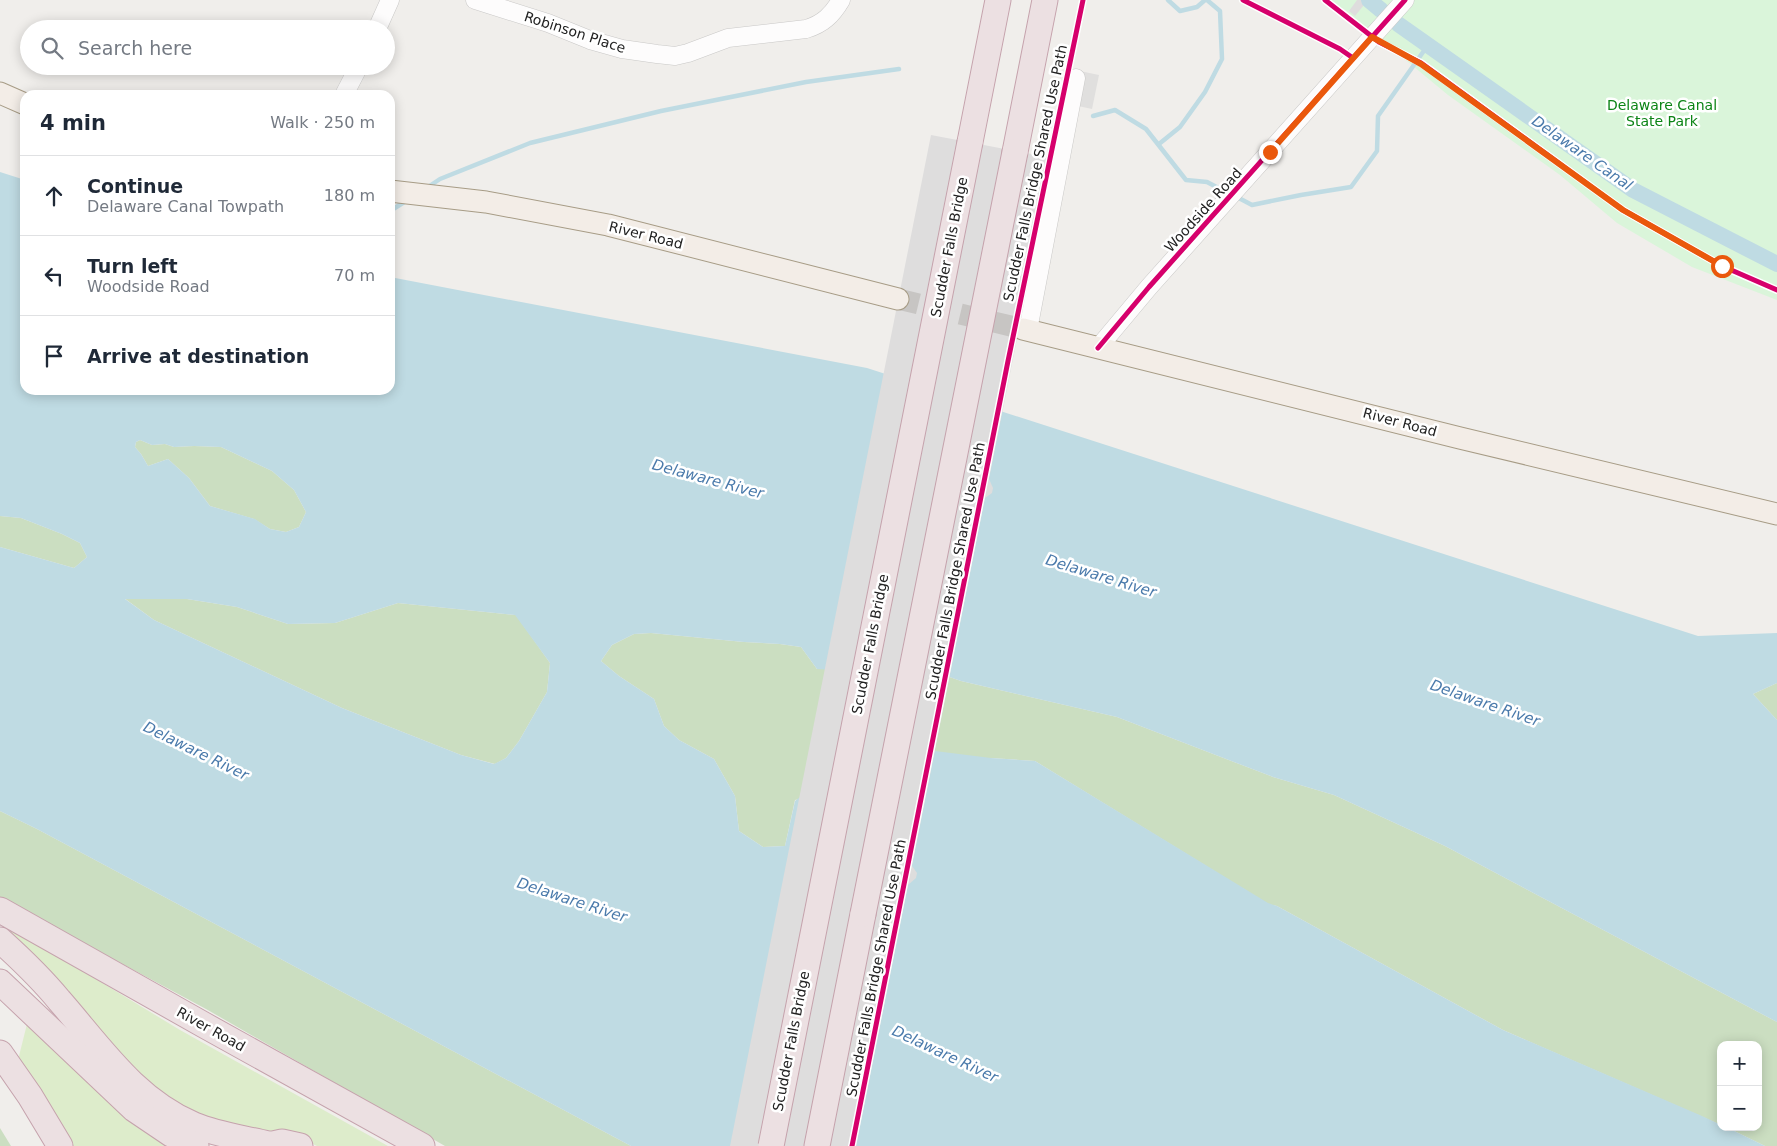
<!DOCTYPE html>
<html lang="en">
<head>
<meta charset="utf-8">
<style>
	body { margin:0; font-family:"DejaVu Sans",sans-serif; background:#f6f6f7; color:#1f2937 }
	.controls { position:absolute; right:15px; bottom:15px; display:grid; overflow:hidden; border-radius:10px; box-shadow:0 2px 12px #0003 }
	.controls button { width:45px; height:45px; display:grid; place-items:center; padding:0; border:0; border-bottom:1px solid #e0e1e3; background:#fff; color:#1f2937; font:25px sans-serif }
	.stop { position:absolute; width:15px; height:15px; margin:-11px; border:4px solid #ea580c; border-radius:50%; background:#fff }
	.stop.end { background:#ea580c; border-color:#fff; box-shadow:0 1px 5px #0008 }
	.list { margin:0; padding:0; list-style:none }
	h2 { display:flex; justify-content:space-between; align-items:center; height:65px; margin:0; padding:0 20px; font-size:21px }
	h2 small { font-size:16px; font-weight:400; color:#747a83 }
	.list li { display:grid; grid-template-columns:32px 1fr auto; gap:15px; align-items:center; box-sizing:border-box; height:80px; padding:0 20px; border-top:1px solid #e0e1e3 }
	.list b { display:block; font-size:19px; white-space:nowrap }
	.list p { margin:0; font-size:16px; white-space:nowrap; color:#747a83 }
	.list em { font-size:16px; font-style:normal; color:#747a83 }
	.icon { flex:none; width:28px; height:28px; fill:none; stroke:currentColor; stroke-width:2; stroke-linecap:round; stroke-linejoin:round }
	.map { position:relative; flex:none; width:1777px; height:1146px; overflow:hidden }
	.search { position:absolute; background:#fff; box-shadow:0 2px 12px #0003; left:20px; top:20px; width:375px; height:55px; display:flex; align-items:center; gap:12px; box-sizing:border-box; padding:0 18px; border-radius:28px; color:#747a83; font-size:19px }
	.panel { position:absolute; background:#fff; box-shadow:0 2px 12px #0003; left:20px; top:90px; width:375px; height:305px; border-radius:15px }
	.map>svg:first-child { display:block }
	.grass { fill:#ddeccb }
	.forest { fill:#cbdec1 }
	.park { fill:#daf5da }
	.parking { fill:#e0dfde }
	.water { fill:#bfdbe3; fill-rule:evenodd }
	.pier { fill:#dedddd }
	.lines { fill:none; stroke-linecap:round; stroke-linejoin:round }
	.stream { stroke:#bfdbe3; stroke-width:4.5 }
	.canal { stroke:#bfdbe3; stroke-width:16 }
	.major-tunnel { stroke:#c7c5c3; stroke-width:21; stroke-dasharray:21 11; stroke-linecap:butt }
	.minor-casing { stroke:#c9c8c7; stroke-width:19 }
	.major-casing { stroke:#a79c86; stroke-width:23 }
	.highway-casing { stroke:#c5a2ac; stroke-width:27 }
	.minor { stroke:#fdfcfc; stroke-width:18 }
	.major { stroke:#f3ede7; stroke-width:21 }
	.highway { stroke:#ece0e2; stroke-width:25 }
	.highway-bridge-casing { stroke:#c5a2ac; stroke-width:27; stroke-linecap:butt }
	.highway-bridge { stroke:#ece0e2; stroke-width:25 }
	.cycleway-casing { stroke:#fff; stroke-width:8 }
	.cycleway { stroke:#d6006c; stroke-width:5 }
	.route { stroke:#ea580c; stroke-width:6 }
	.labels { text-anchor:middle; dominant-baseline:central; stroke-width:5; stroke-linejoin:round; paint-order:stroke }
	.street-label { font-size:14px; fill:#222; stroke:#fff }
	.park-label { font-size:14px; fill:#0c8416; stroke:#fff }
	.water-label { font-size:15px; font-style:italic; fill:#4a7aab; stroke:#fff }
</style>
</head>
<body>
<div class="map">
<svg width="1777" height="1146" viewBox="0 0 1777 1146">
	<rect width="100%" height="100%" fill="#f0eeeb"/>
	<g class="grass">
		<polygon points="5,924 180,1030 388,1146 317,1146 301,1138 217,1126 147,1089 8,933"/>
		<polygon points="27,1024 179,1146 66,1146 17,1064"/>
	</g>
	<g class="forest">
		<polygon points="140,440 152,445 165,444 174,447 194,446 221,447 272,471 294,490 306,512 299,527 286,532 270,529 254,519 210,506 189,478 168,459 148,466 141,454 135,447 136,442"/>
		<polygon points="0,516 21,518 62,534 80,543 87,557 74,568 0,547"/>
		<polygon points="124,598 187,599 237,607 288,624 335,623 398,603 516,615 550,663 547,692 519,741 506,758 495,764 461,755 342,708 154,620"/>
		<polygon points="651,633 744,642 780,644 801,647 817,669 921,667 961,681 1117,717 1273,777 1334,795 1445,846 1777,1022 1777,1146 1765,1146 1726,1127 1758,1127 1758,1045 1721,1045 1721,1125 1503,1030 1277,906 1268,904 1035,761 991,758 795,800 785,846 763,847 739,831 735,796 714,759 679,740 664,726 654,699 619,676 601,661 612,645 634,634"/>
		<polygon points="1777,683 1777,720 1753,694"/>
		<polygon points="0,811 37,829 631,1146 445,1146 206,1009 0,898"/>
		<polygon points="0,1128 11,1146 0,1146"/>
	</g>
	<polygon class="park" points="1322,0 1777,0 1777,300 1692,267 1617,223 1560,175 1448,95 1344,9"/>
	<polygon class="parking" points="1075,70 1099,75 1092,109 1069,104"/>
	<path class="water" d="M0,172L25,180V390H390V277L867,368L1698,636L1777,633V683L1753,694L1777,720V1022L1445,846L1334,795L1273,777L1117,717L961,681L921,667L886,673L817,669L801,647L780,644L744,642L651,633L634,634L612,645L601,661L619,676L654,699L664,726L679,740L714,759L735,796L739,831L763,847L785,846L795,801L858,751L879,744L991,758L1035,761L1268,903L1277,906L1503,1030L1702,1116L1721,1125V1127H1726L1765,1146H631L37,829L0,811V547L74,568L87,557L80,543L62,534L21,518L0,516ZM140,440L152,445L165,444L174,447L194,446L221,447L272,471L294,490L306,512L299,527L286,532L270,529L255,519L210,506L189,478L168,459L148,466L141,454L135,447L136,442ZM125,599H187L237,607L288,624L335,623L398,603L515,615L550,663L547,692L519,741L506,758L494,764L461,755L342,708L154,620Z"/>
	<g class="pier">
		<polygon points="1357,0 1368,0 1355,16 1349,11"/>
		<polygon points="931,135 1053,158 989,479 993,488 992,493 985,498 912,866 917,873 916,878 908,885 856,1146 730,1146"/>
	</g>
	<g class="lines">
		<g class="stream">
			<polyline points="1168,0 1180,11 1197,7 1205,0"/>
			<polyline points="1093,116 1115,110 1146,129 1186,180 1207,182 1228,193"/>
			<polyline points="1159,144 1180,127 1205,92 1222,59 1220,11 1207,0"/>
			<polyline points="428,187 440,179 530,143 661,111 806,82 899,69"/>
			<polyline points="1235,196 1252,205 1301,195 1351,187 1377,151 1378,116 1428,45"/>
			<polyline points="390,211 406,201"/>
		</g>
		<g class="canal">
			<polyline points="1369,0 1381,10"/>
			<polyline points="1398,24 1633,190 1777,264"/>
		</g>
		<polyline class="major-tunnel" points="898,299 1023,329"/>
		<g class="minor-casing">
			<g id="minor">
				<path d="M475,0L548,23L590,40L622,49L657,54L675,56L688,53L728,38L806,29C823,24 832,15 841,0"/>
				<polyline points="377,29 390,0"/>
				<polyline points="344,95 359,66"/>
				<polyline points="1028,330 1076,78"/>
				<polyline points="1098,348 1149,287 1405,0"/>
			</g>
		</g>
		<g class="major-casing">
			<g id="major">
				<polyline points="0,93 25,104"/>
				<polyline points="390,191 486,202 608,225 898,299"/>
				<polyline points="1023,329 1460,438 1777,514"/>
			</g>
		</g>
		<g class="highway-casing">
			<g id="highway">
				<polyline points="970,142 998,0"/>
				<polyline points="1015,152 1045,0"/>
				<polyline points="0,910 204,1025 422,1146"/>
				<path d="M0,940C21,959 41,978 59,1000C101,1048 134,1099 194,1125C218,1135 244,1138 268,1144"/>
				<polyline points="0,982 134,1109 171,1134 196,1146"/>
				<polyline points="0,1053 30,1096 60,1146"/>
				<polyline points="264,1146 282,1142 300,1146"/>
				<polyline points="817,1146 863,914"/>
			</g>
		</g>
		<use href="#minor" class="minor"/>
		<use href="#major" class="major"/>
		<use href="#highway" class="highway"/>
		<g class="highway-bridge-casing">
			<g id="highway-bridge">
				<polyline points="863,914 1015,152"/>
				<polyline points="771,1146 970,142"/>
			</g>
		</g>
		<use href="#highway-bridge" class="highway-bridge"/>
		<g class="cycleway-casing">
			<g id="cycleway">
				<polyline points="1243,0 1340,49 1353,58"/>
				<polyline points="1325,0 1379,42 1421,63 1623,210 1722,266 1777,290"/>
				<polyline points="1098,348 1149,287 1405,0"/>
				<polyline points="852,1146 1008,361 1083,0"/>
			</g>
		</g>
		<use href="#cycleway" class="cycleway"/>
	</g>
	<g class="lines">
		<polyline class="route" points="1270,152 1372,37 1421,64 1623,210 1722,266"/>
	</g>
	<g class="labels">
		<g class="street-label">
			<text transform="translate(575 32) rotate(18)">Robinson Place</text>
			<text transform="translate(1035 173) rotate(-78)">Scudder Falls Bridge Shared Use Path</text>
			<text transform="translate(1203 210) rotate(-48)">Woodside Road</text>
			<text transform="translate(646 235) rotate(14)">River Road</text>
			<text transform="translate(949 247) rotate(-79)">Scudder Falls Bridge</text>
			<text transform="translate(1400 422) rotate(15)">River Road</text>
			<text transform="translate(955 571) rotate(-79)">Scudder Falls Bridge Shared Use Path</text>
			<text transform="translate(870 644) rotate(-79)">Scudder Falls Bridge</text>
			<text transform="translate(876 968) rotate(-79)">Scudder Falls Bridge Shared Use Path</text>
			<text transform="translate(211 1029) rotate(29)">River Road</text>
			<text transform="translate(791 1041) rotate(-79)">Scudder Falls Bridge</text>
		</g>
		<g class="park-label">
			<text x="1662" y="105">Delaware Canal<tspan x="1662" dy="16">State Park</tspan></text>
		</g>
		<g class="water-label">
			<text transform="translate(1582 153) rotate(35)">Delaware Canal</text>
			<text transform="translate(708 479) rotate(15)">Delaware River</text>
			<text transform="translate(1101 576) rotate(17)">Delaware River</text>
			<text transform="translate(1485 703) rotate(19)">Delaware River</text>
			<text transform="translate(196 751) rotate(26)">Delaware River</text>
			<text transform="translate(572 900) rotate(18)">Delaware River</text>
			<text transform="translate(945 1054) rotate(25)">Delaware River</text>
		</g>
	</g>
</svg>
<div class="controls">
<button>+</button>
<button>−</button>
</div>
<div class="stop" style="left:1722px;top:266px"></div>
<div class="stop end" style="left:1270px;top:152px"></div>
<div class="search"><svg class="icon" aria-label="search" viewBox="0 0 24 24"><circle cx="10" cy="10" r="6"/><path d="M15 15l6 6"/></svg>Search here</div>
<section class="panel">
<h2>4 min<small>Walk · 250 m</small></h2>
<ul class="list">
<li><svg class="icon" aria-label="ahead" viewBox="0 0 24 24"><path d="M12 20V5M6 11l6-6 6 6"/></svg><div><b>Continue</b><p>Delaware Canal Towpath</p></div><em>180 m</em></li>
<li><svg class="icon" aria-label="left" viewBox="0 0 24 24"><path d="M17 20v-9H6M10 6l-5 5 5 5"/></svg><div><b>Turn left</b><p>Woodside Road</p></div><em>70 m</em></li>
<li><svg class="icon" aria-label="arrive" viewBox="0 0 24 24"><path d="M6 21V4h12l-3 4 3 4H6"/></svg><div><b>Arrive at destination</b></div></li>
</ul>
</section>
</div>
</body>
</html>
